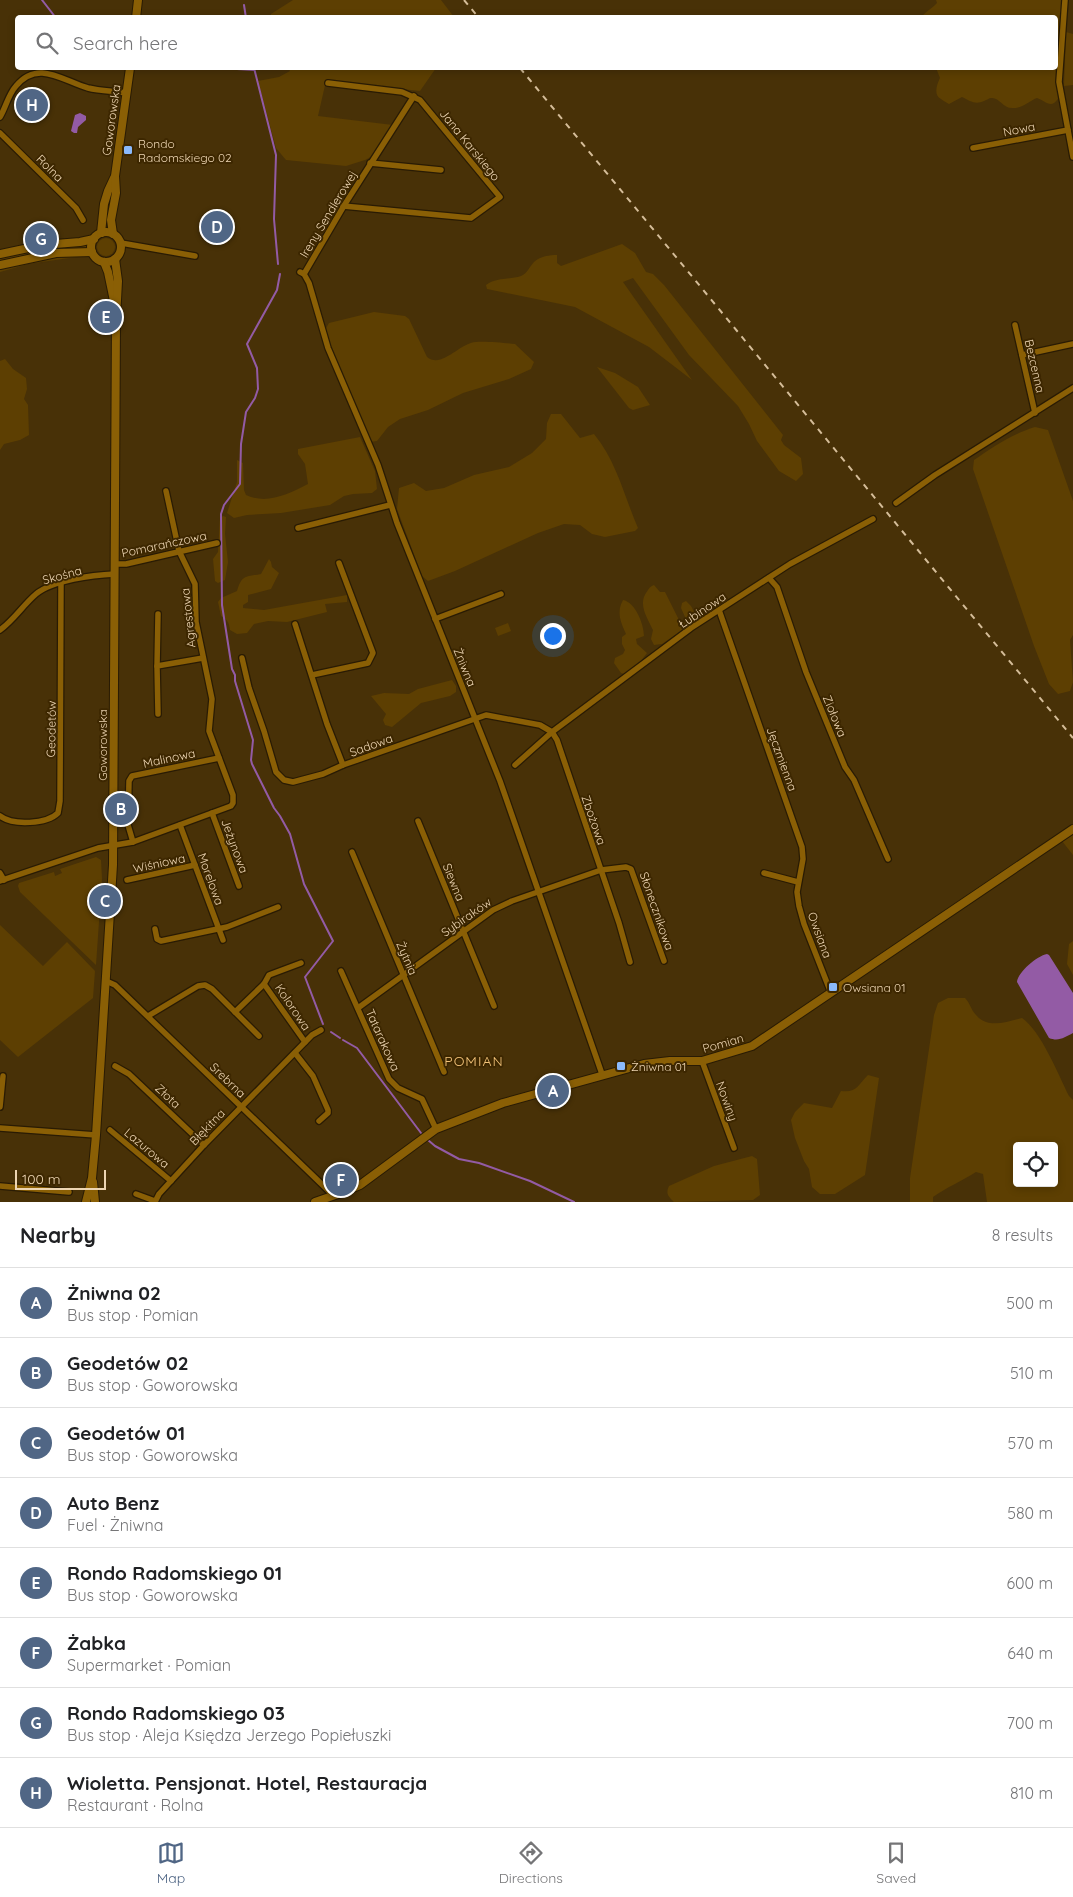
<!DOCTYPE html>
<html lang="en">
<head>
<meta charset="utf-8">
<style>
	body { margin:0; font-family:Quicksand,sans-serif; background:#f2f2f2; color:#202124 }
	.controls { position:absolute; right:15px; bottom:15px; display:grid; overflow:hidden; border-radius:5px; box-shadow:0 2px 8px #0003 }
	.controls button { width:45px; height:45px; display:grid; place-items:center; padding:0; border:0; border-bottom:1px solid #e0e0e0; background:#fff; color:#202124; font:25px sans-serif }
	.scale { position:absolute; left:15px; bottom:12px; width:91px; box-sizing:border-box; padding-left:5px; border:2px solid #edd5b2; border-top:0; font-size:14px; line-height:18px; white-space:nowrap; color:#edd5b2; -webkit-text-stroke:4px #3d2700; paint-order:stroke }
	.you { position:absolute; left:552px; top:635px; width:18px; height:18px; margin:-12px; border:4px solid #fff; border-radius:50%; background:#1a73e8; box-shadow:0 0 0 8px #1a73e833 }
	.badge { display:grid; place-items:center; width:32px; height:32px; border-radius:50%; background:#506685; color:#fff; font-size:16px; font-weight:700 }
	.pin { position:absolute; translate:-50% -50%; border:2px solid #fff; box-shadow:0 1px 5px #0006 }
	.list { margin:0; padding:0; list-style:none }
	h2 { display:flex; justify-content:space-between; align-items:center; height:65px; margin:0; padding:0 20px; font-size:21px }
	h2 small { font-size:16px; font-weight:400; color:#757577 }
	.list li { display:grid; grid-template-columns:32px 1fr auto; gap:15px; align-items:center; box-sizing:border-box; height:70px; padding:0 20px; border-top:1px solid #e0e0e0 }
	.list b { display:block; font-size:19px; white-space:nowrap }
	.list p { margin:0; font-size:16px; white-space:nowrap; color:#757577 }
	.list em { font-size:16px; font-style:normal; color:#757577 }
	.icon { flex:none; width:28px; height:28px; fill:none; stroke:currentColor; stroke-width:2; stroke-linecap:round; stroke-linejoin:round }
	.map { position:relative; flex:none; width:1073px; height:1202px; overflow:hidden }
	.search { position:absolute; background:#fff; box-shadow:0 2px 8px #0003; left:15px; right:15px; top:15px; height:55px; display:flex; align-items:center; gap:12px; box-sizing:border-box; padding:0 18px; border-radius:5px; color:#757577; font-size:19px }
	.sheet { height:625px; background:#fff }
	nav { display:flex; justify-content:space-around; align-items:center; box-sizing:border-box; height:70px; border-top:1px solid #e0e0e0; background:#fff; font-size:14px; color:#757577 }
	nav a { display:grid; justify-items:center; gap:2px }
	nav .on { color:#506685 }
	.map>svg:first-child { display:block }
	.green { fill:#5d3f02; fill-rule:evenodd }
	.water { fill:#935ba5 }
	.lines { fill:none; stroke-linecap:round; stroke-linejoin:round }
	.stream { stroke:#935ba5; stroke-width:2 }
	.street-casing { stroke:#291b04; stroke-width:8 }
	.secondary-casing { stroke:#291b04; stroke-width:10 }
	.street { stroke:#8a5f05; stroke-width:5.5 }
	.secondary { stroke:#8a5f05; stroke-width:8 }
	.rail { stroke:#d5bd99; stroke-width:2; stroke-dasharray:6 6; stroke-linecap:butt }
	.poi-dot { fill:#8bbafc; stroke:#3d2700; stroke-width:2 }
	.labels { text-anchor:middle; dominant-baseline:central; stroke-width:4; stroke-linejoin:round; paint-order:stroke }
	.street-label { font-size:12px; fill:#edd5b2; stroke:#3d2700 }
	.poi-label { font-size:12px; fill:#edd5b2; stroke:#3d2700; text-anchor:start }
	.neighbourhood-label { font-size:14px; letter-spacing:1px; fill:#f3c379; stroke:#3d2700 }
</style>
</head>
<body>
<div class="map">
<svg width="1073" height="1202" viewBox="0 0 1073 1202">
	<rect width="100%" height="100%" fill="#483107"/>
	<g class="green">
		<polygon points="293,0 441,0 454,17 271,17 271,14"/>
		<path d="M936,0H1062C1061,24 1056,49 1056,74C1056,81 1062,95 1057,100C1051,109 1044,100 1037,98C1029,101 1022,109 1012,108C1003,108 999,97 991,98C989,98 987,100 984,101C975,105 970,101 962,97L949,104C946,102 943,101 941,99C933,95 937,84 940,78L936,68H1056V18H921C924,12 932,9 937,3Z"/>
		<polygon points="1066,32 1073,34 1073,85 1064,86"/>
		<polygon points="288,68 436,68 420,91 326,81 318,116 393,125 380,152 365,160 346,166 286,160 276,148 258,81 279,77 290,71"/>
		<circle cx="106" cy="247" r="9"/>
		<path d="M622,244L635,253L646,272L653,274L664,285L783,435L781,440L784,445L801,458L803,474L796,481L779,471L757,441L749,424L738,406L689,355L633,278L623,282L692,380L649,347L575,307L487,289L486,285C496,277 509,280 521,276C528,273 529,267 534,262C540,256 550,255 557,255V263L561,266Z"/>
		<polygon points="87,245 88,248 40,252 0,262 0,257 39,249"/>
		<polygon points="76,254 76,257 28,264 0,272 0,270 28,262"/>
		<path d="M374,312L405,316L409,319L427,357C442,369 459,343 476,342C485,341 506,343 515,344L534,362L531,369L509,379L463,393L428,410L400,419L388,427L377,441L370,442L330,347L325,330L329,323Z"/>
		<polygon points="5,359 13,369 26,378 27,389 24,399 28,405 29,435 20,440 4,444 0,450 0,361"/>
		<polygon points="597,367 615,373 638,387 650,405 633,410 629,408"/>
		<path d="M551,414H561L580,438L594,434C617,462 624,496 638,528L635,531L605,537L592,534L580,525L564,524L538,533L455,571L428,581L422,576L397,509L399,488L414,483L426,491L444,488L474,475L509,467L532,453L546,439L547,423Z"/>
		<path d="M1035,427L1048,430L1073,501V635L1070,640L1073,682L1070,691L1058,694L1049,684L1034,646L973,469L974,460C993,447 1012,434 1035,427Z"/>
		<path d="M360,437L375,471L377,489L372,493L353,494L344,496L330,505L281,513L247,515L234,518L227,513L237,482V460L243,463L244,490L246,495C267,505 288,494 308,484L305,464L298,454V449Z"/>
		<polygon points="223,516 226,517 225,534 228,562 225,580 218,583 215,581 213,559 218,552 220,518"/>
		<path d="M269,559L271,562L272,567L279,573L271,589L248,595V602L243,605V608L264,610L347,595V602L325,604L327,612L287,622L268,621L254,624L247,633L237,634L230,630C229,622 227,619 221,616L218,602L221,598L237,591C242,575 245,577 261,574Z"/>
		<path d="M654,585L660,592H665L680,622L685,623L686,619L681,608L682,603L686,601L691,606L698,619L662,644L654,645L651,639L653,630C648,619 638,605 646,593C649,589 649,587 654,585Z"/>
		<path d="M623,600C635,602 644,624 644,636L636,639L637,644L647,653L640,662L624,674L621,673L614,663L615,658L623,654L625,650L622,644V637L626,634C621,623 616,612 623,600Z"/>
		<polygon points="508,623 511,631 498,636 495,628"/>
		<polygon points="452,680 456,686 456,692 450,696 421,703 392,727 385,725 383,720 386,714 371,696 384,693 409,694 418,689"/>
		<polygon points="1073,834 1073,855 1062,841"/>
		<polygon points="96,857 101,860 102,879 96,965 20,892 18,886 19,883 54,872 55,876 62,873 60,869"/>
		<polygon points="0,925 43,966 67,942 95,971 93,998 18,1057 0,1040"/>
		<polygon points="1073,941 1073,975 1067,964 1069,944"/>
		<path d="M948,998H965C970,1003 971,1010 976,1015C988,1029 1006,1022 1022,1018C1041,1031 1058,1074 1069,1096L1073,1100V1202H987L983,1174L976,1172C962,1181 947,1187 933,1197V1202H910V1178L934,1015L938,1003ZM1017,1146H1054V1183H1017Z"/>
		<path d="M868,1075L879,1078L865,1175L835,1194H820L812,1187L809,1169L804,1161L795,1138L791,1120L795,1112L804,1103L832,1108L841,1091C857,1093 858,1085 868,1075Z"/>
		<path d="M752,1156L757,1159L760,1195L753,1200L674,1202C669,1197 665,1194 669,1186L714,1166Z"/>
	</g>
	<g class="water">
		<polygon points="80,113 86,116 86,120 78,127 77,133 74,133 71,131 75,115"/>
		<path d="M1047,954L1049,955L1073,993V1033C1065,1037 1059,1042 1049,1038L1017,982C1018,972 1037,956 1047,954Z"/>
	</g>
	<g class="lines">
		<g class="stream">
			<polyline points="42,0 56,18"/>
			<polyline points="244,5 246,18"/>
			<polyline points="220,68 254,70"/>
			<polyline points="254,68 276,155 274,219 278,264"/>
			<polyline points="280,274 277,290 247,344 257,368 258,389 255,398 246,412 241,444 240,484 224,505 221,514 222,605 232,669 235,675 235,681 253,740 251,760 252,764 274,808 280,816 290,834 304,884 333,941 305,977 323,1024"/>
			<polyline points="331,1032 340,1038"/>
			<polyline points="343,1040 357,1048 421,1133"/>
			<polyline points="428,1140 435,1146 459,1159 479,1163 530,1181 574,1202"/>
		</g>
		<g class="street-casing">
			<g id="street">
				<polyline points="1065,0 1059,82 1073,157"/>
				<polyline points="328,83 402,92 420,100 500,197 471,218 343,206"/>
				<path d="M0,117C6,107 8,95 16,86C38,59 63,81 88,88C100,91 114,91 127,93"/>
				<polyline points="0,133 76,208 83,220"/>
				<polyline points="973,148 1068,130"/>
				<polyline points="370,163 441,170"/>
				<polyline points="121,243 195,256"/>
				<polyline points="300,272 304,274 309,283 328,348 378,465 397,523 500,781 602,1074"/>
				<polyline points="304,274 345,204 414,96"/>
				<polyline points="1015,325 1035,413"/>
				<polyline points="1022,355 1073,344"/>
				<polyline points="896,503 935,475 1073,388"/>
				<polyline points="298,528 390,505"/>
				<polyline points="115,564 126,564 217,543"/>
				<polyline points="769,578 777,587 806,672 845,767 854,780 888,859"/>
				<polyline points="719,610 802,847 803,859 797,892 799,906 804,924 831,993"/>
				<polyline points="435,619 501,594"/>
				<polyline points="295,624 327,724 343,765"/>
				<path d="M0,630C14,620 23,605 36,594C53,580 93,575 115,574"/>
				<polyline points="242,658 249,688 264,731 276,772 284,780 293,782 323,774 343,765 486,715 540,725 552,732 691,628 790,564 873,519"/>
				<polyline points="157,666 158,614"/>
				<polyline points="312,675 368,663 373,653 339,563"/>
				<polyline points="158,714 157,666 203,658"/>
				<polyline points="515,765 552,732 557,740 619,923 630,962"/>
				<polyline points="212,813 239,886"/>
				<path d="M0,816C13,826 47,824 58,813L60,801L61,583"/>
				<polyline points="418,821 494,1006"/>
				<polyline points="180,825 223,940"/>
				<polyline points="133,842 128,825 129,781 132,776 219,758"/>
				<polyline points="352,852 444,1072"/>
				<polyline points="0,873 4,880"/>
				<polyline points="764,873 798,882"/>
				<polyline points="127,880 195,865"/>
				<polyline points="0,881 98,848 133,842 212,813 231,806 233,803 233,795 209,731 212,699 196,622 195,584 179,551 166,491"/>
				<polyline points="155,929 157,939 161,941 227,927 278,907"/>
				<polyline points="341,971 389,1079 398,1088 422,1099 436,1129"/>
				<polyline points="106,981 115,985 334,1196"/>
				<polyline points="264,984 305,1042"/>
				<polyline points="358,1008 493,910 512,901 601,870 626,867 631,869 664,961"/>
				<polyline points="235,1012 264,984 269,975 301,963"/>
				<polyline points="148,1016 198,986 205,985 212,989 259,1036"/>
				<polyline points="295,1053 313,1076 328,1110 328,1113 319,1121"/>
				<polyline points="702,1061 734,1148"/>
				<polyline points="115,1066 129,1074 204,1145"/>
				<polyline points="0,1107 3,1076"/>
				<polyline points="0,1128 96,1135"/>
				<polyline points="110,1130 171,1181"/>
				<polyline points="0,1186 69,1192"/>
				<polyline points="136,1194 155,1201"/>
				<polyline points="155,1202 159,1194 204,1145 312,1035 321,1030"/>
			</g>
		</g>
		<g class="secondary-casing">
			<g id="secondary">
				<polyline points="136,18 138,0"/>
				<circle cx="106" cy="247" r="15"/>
				<polyline points="101,233 104,204 108,191 114,178"/>
				<polyline points="113,234 111,220 116,193 115,176 130,68"/>
				<polyline points="0,254 43,245 80,242 94,239"/>
				<polyline points="104,262 108,272 114,301"/>
				<polyline points="0,265 56,253 92,252"/>
				<polyline points="93,1182 95,1202"/>
				<polyline points="86,1202 92,1178 96,1135 113,865 116,319 118,281 115,259"/>
				<polyline points="315,1202 341,1193 360,1185 436,1129 503,1103 644,1064 670,1061 702,1061 752,1046 1073,829"/>
			</g>
		</g>
		<use href="#street" class="street"/>
		<use href="#secondary" class="secondary"/>
		<g class="rail">
			<polyline points="464,0 479,18"/>
			<polyline points="520,68 1073,738"/>
		</g>
	</g>
	<g class="poi-dot">
		<rect x="123" y="145" width="10" height="10" rx="2.5"/>
		<rect x="828" y="982" width="10" height="10" rx="2.5"/>
		<rect x="616" y="1061" width="10" height="10" rx="2.5"/>
	</g>
	<g class="labels">
		<g class="street-label">
			<text transform="translate(111 120) rotate(-82)">Goworowska</text>
			<text transform="translate(1019 129) rotate(-11)">Nowa</text>
			<text transform="translate(470 145) rotate(51)">Jana Karskiego</text>
			<text transform="translate(50 168) rotate(45)">Rolna</text>
			<text transform="translate(328 214) rotate(-59)">Ireny Sendlerowej</text>
			<text transform="translate(1035 366) rotate(77)">Bezcenna</text>
			<text transform="translate(164 544) rotate(-12)">Pomarańczowa</text>
			<text transform="translate(62 575) rotate(-15)">Skośna</text>
			<text transform="translate(702 610) rotate(-34)">Łubinowa</text>
			<text transform="translate(188 618) rotate(-96)">Agrestowa</text>
			<text transform="translate(465 667) rotate(68)">Żniwna</text>
			<text transform="translate(835 716) rotate(68)">Ziołowa</text>
			<text transform="translate(51 729) rotate(-89)">Geodetów</text>
			<text transform="translate(102 745) rotate(-90)">Goworowska</text>
			<text transform="translate(371 745) rotate(-20)">Sadowa</text>
			<text transform="translate(169 758) rotate(-12)">Malinowa</text>
			<text transform="translate(782 759) rotate(70)">Jęczmienna</text>
			<text transform="translate(594 820) rotate(71)">Zbożowa</text>
			<text transform="translate(235 846) rotate(70)">Jeżynowa</text>
			<text transform="translate(159 863) rotate(-12)">Wiśniowa</text>
			<text transform="translate(211 879) rotate(70)">Morelowa</text>
			<text transform="translate(454 882) rotate(68)">Siewna</text>
			<text transform="translate(657 911) rotate(71)">Słonecznikowa</text>
			<text transform="translate(466 917) rotate(-35)">Sybiraków</text>
			<text transform="translate(820 935) rotate(70)">Owsiana</text>
			<text transform="translate(407 958) rotate(67)">Żytnia</text>
			<text transform="translate(293 1007) rotate(56)">Kolorowa</text>
			<text transform="translate(383 1040) rotate(66)">Tatarakowa</text>
			<text transform="translate(723 1043) rotate(-16)">Pomian</text>
			<text transform="translate(228 1080) rotate(44)">Srebrna</text>
			<text transform="translate(168 1096) rotate(43)">Złota</text>
			<text transform="translate(727 1101) rotate(70)">Nowiny</text>
			<text transform="translate(207 1127) rotate(-46)">Błękitna</text>
			<text transform="translate(147 1148) rotate(40)">Lazurowa</text>
		</g>
		<g class="poi-label">
			<text x="138" y="143">Rondo<tspan x="138" dy="14">Radomskiego 02</tspan></text>
			<text x="843" y="987">Owsiana 01</text>
			<text x="631" y="1066">Żniwna 01</text>
		</g>
		<g class="neighbourhood-label">
			<text x="474" y="1061">POMIAN</text>
		</g>
	</g>
</svg>
<div class="controls">
<button><svg class="icon" aria-label="locate" viewBox="0 0 24 24"><circle cx="12" cy="12" r="6"/><path d="M12 2v4M12 18v4M2 12h4M18 12h4"/></svg></button>
</div>
<div class="scale">100 m</div>
<div class="you"></div>
<div class="pin badge" style="left:553px;top:1091px">A</div>
<div class="pin badge" style="left:121px;top:809px">B</div>
<div class="pin badge" style="left:105px;top:901px">C</div>
<div class="pin badge" style="left:217px;top:227px">D</div>
<div class="pin badge" style="left:106px;top:317px">E</div>
<div class="pin badge" style="left:341px;top:1180px">F</div>
<div class="pin badge" style="left:41px;top:239px">G</div>
<div class="pin badge" style="left:32px;top:105px">H</div>
<div class="search"><svg class="icon" aria-label="search" viewBox="0 0 24 24"><circle cx="10" cy="10" r="6"/><path d="M15 15l6 6"/></svg>Search here</div>
</div>
<section class="sheet">
<h2>Nearby<small>8 results</small></h2>
<ul class="list">
<li><span class="badge">A</span><div><b>Żniwna 02</b><p>Bus stop · Pomian</p></div><em>500 m</em></li>
<li><span class="badge">B</span><div><b>Geodetów 02</b><p>Bus stop · Goworowska</p></div><em>510 m</em></li>
<li><span class="badge">C</span><div><b>Geodetów 01</b><p>Bus stop · Goworowska</p></div><em>570 m</em></li>
<li><span class="badge">D</span><div><b>Auto Benz</b><p>Fuel · Żniwna</p></div><em>580 m</em></li>
<li><span class="badge">E</span><div><b>Rondo Radomskiego 01</b><p>Bus stop · Goworowska</p></div><em>600 m</em></li>
<li><span class="badge">F</span><div><b>Żabka</b><p>Supermarket · Pomian</p></div><em>640 m</em></li>
<li><span class="badge">G</span><div><b>Rondo Radomskiego 03</b><p>Bus stop · Aleja Księdza Jerzego Popiełuszki</p></div><em>700 m</em></li>
<li><span class="badge">H</span><div><b>Wioletta. Pensjonat. Hotel, Restauracja</b><p>Restaurant · Rolna</p></div><em>810 m</em></li>
</ul>
</section>
<nav>
<a class="on"><svg class="icon" aria-label="map" viewBox="0 0 24 24"><path d="M3 6l6-2 6 2 6-2v14l-6 2-6-2-6 2zM9 4v14M15 6v14"/></svg>Map</a>
<a><svg class="icon" aria-label="directions" viewBox="0 0 24 24"><path d="M12 3l9 9-9 9-9-9zM9 14v-3h6M13 9l2 2-2 2"/></svg>Directions</a>
<a><svg class="icon" aria-label="saved" viewBox="0 0 24 24"><path d="M7 4h10v16l-5-4-5 4z"/></svg>Saved</a>
</nav>
</body>
</html>
